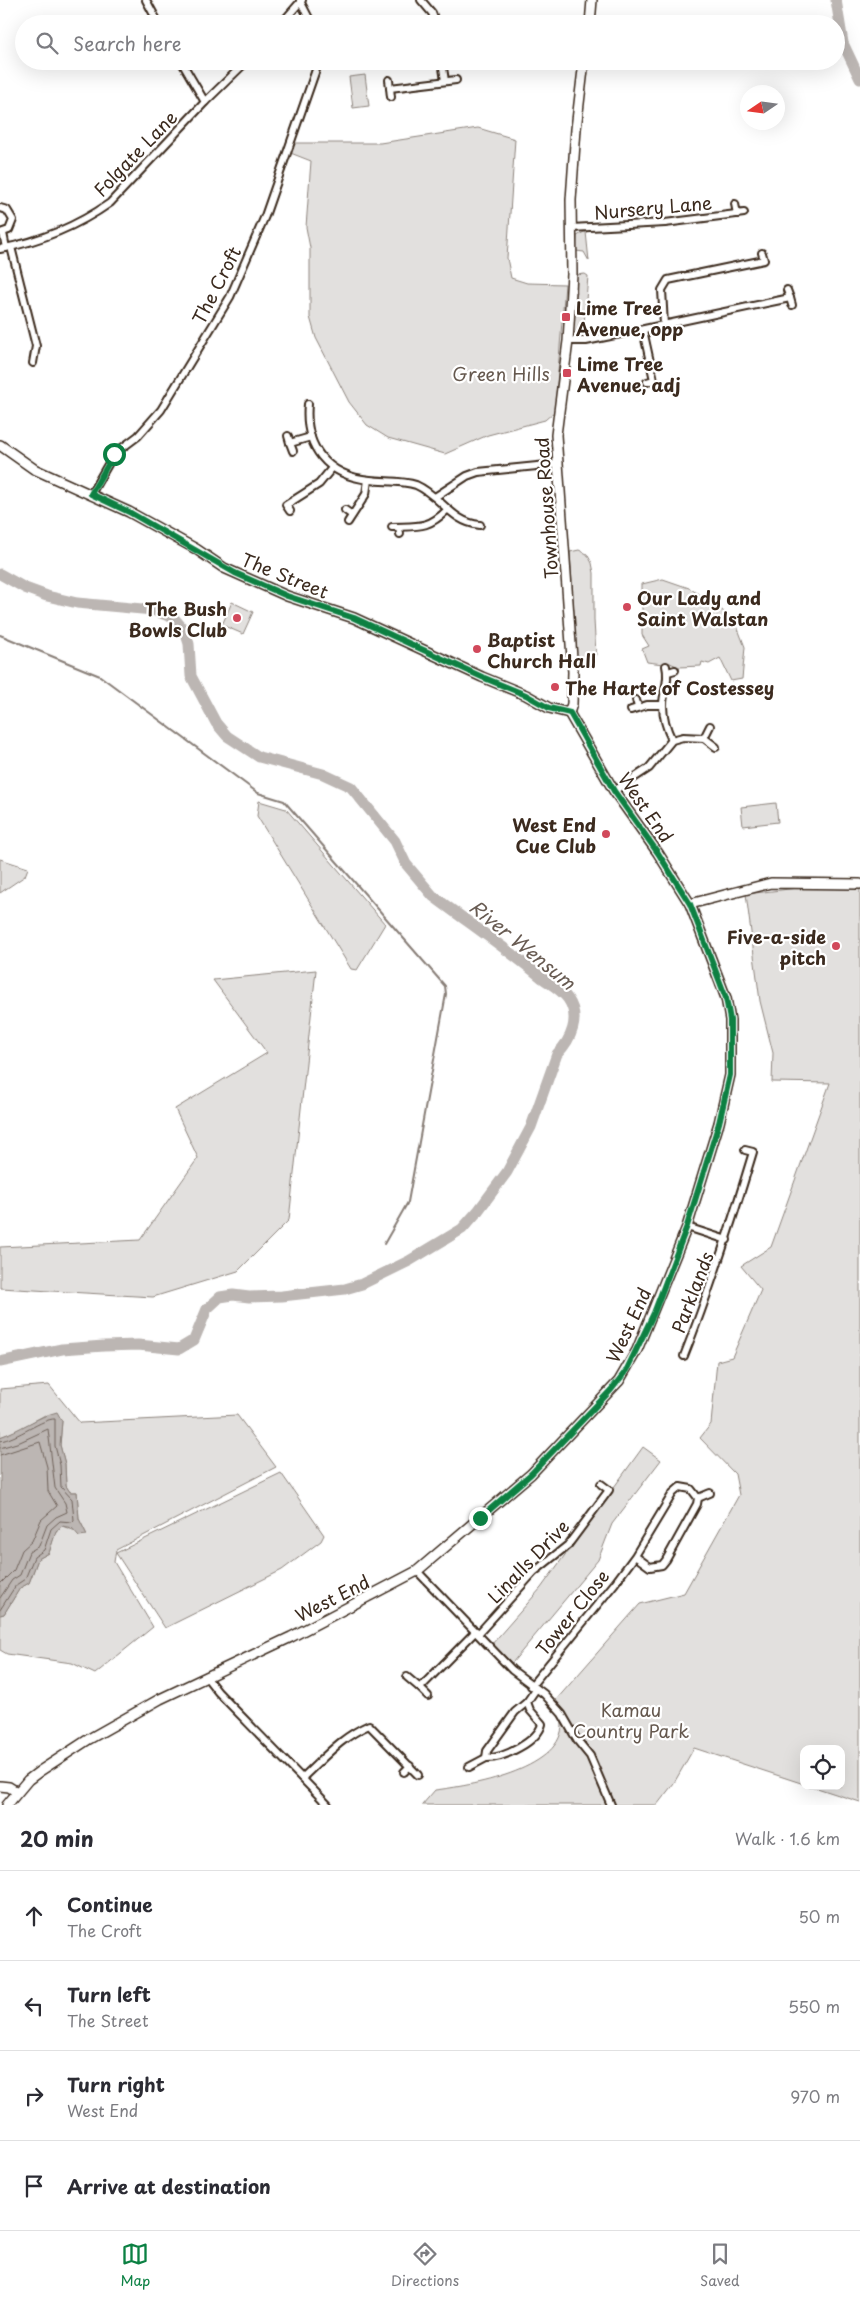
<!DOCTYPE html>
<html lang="en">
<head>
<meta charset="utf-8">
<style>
	body { margin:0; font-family:"Playpen Sans",sans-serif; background:#f2f2f3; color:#2b2b33 }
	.controls { position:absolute; right:15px; bottom:15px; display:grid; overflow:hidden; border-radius:10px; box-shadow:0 5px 20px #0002 }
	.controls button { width:45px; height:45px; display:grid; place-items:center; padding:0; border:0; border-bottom:1px solid #e1e1e2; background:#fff; color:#2b2b33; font:25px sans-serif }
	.compass { position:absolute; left:740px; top:85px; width:45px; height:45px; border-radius:50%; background:#fff; box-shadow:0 5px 20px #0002; rotate:257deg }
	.stop { position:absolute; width:15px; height:15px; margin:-11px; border:4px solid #0b8043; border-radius:50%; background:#fff }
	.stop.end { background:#0b8043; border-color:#fff; box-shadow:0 1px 5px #0008 }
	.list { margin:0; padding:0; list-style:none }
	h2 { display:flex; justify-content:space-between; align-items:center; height:65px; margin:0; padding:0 20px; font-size:21px }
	h2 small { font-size:16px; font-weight:400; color:#7c7c81 }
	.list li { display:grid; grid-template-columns:32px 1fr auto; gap:15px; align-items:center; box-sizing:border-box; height:90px; padding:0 20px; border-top:1px solid #e1e1e2 }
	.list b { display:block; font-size:19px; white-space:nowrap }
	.list p { margin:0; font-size:16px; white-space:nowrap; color:#7c7c81 }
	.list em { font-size:16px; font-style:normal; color:#7c7c81 }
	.icon { flex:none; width:28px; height:28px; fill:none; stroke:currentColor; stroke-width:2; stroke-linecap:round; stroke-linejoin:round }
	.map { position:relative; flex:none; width:860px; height:1805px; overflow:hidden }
	.search { position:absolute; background:#fff; box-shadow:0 5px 20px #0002; left:15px; right:15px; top:15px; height:55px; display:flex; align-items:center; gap:12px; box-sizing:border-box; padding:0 18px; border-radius:28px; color:#7c7c81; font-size:19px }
	.sheet { height:425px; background:#fff }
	nav { display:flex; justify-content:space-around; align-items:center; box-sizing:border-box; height:70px; border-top:1px solid #e1e1e2; background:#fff; font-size:14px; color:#7c7c81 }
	nav a { display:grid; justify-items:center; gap:2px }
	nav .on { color:#0b8043 }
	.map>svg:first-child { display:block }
	.green { fill:#e2e0de; stroke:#8e857e }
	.water { fill:#bcb6b3; stroke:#887e77 }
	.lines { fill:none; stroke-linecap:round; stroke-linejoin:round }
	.shore { stroke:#6f625a; stroke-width:1 }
	.stream { stroke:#887e77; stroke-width:2 }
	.river { stroke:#bcb6b3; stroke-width:11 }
	.street-casing { stroke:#3b2a1e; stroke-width:10 }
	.secondary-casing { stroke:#3b2a1e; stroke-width:12 }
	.street { stroke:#fff; stroke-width:6 }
	.secondary { stroke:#fff; stroke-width:9 }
	.route { stroke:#0b8043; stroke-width:6 }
	.poi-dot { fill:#d1495b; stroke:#fff; stroke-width:2 }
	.labels { text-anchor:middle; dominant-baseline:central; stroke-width:4.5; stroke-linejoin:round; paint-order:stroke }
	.street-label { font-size:18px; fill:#3b2a1e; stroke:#fff }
	.poi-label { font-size:18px; font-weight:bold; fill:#3b2a1e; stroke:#fff; text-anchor:start }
	.park-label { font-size:18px; fill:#65584e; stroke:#fff }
	.water-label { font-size:19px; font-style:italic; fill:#685b52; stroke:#fff }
</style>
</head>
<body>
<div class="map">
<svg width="860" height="1805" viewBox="0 0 860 1805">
	<rect width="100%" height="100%" fill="#fff"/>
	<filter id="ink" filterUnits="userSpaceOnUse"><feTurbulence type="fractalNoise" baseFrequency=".02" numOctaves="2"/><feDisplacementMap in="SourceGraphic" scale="10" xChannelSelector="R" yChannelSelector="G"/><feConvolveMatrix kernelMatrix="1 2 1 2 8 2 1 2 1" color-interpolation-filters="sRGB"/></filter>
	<g filter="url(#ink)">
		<g class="green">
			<polygon points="365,75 369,106 353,108 349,77"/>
			<polygon points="478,128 515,139 507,258 511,278 527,283 565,284 556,396 554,412 545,420 488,435 445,454 388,438 367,425 349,402 316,338 310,317 310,248 306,227 311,161 288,152 296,143 380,143"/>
			<polygon points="584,232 586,232 589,261 584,252 576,251 577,236"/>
			<polygon points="585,274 588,276 583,336 578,338 572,329 574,298 577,294 576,275"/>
			<polygon points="579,550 587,554 592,563 594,573 594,620 596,655 577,662 570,552"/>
			<polygon points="663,579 689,588 712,602 735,621 745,647 742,679 731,681 720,658 709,664 702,662 701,666 679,667 670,663 663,664 647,662 642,649 649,646 642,635 642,584"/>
			<polygon points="232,602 253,612 243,634 222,625"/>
			<polygon points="259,801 286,809 385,924 357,970 351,969 257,816"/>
			<polygon points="776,803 778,822 743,826 741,807"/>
			<polygon points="0,859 28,868 25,876 0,893"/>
			<path d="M798,888L860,889V1802L811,1786H841V1749H804V1784L694,1748L674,1783L657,1805H422L435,1790C469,1786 559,1771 562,1726C562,1718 558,1708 556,1700L640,1604L684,1593L739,1495L735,1474L700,1438L711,1424L717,1361L732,1357L761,1290L741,1266L771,1247L830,1083L772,1082L773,1053L760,1001L746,894Z"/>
			<polygon points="316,970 289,1220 238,1271 153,1297 0,1288 0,1247 140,1240 198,1158 175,1109 267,1053 213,980"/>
			<polygon points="49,1385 80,1423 237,1415 276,1467 116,1550 114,1562 153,1627 95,1674 72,1663 7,1654 0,1650 0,1615 4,1614 20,1588 29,1583 38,1559 49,1553 56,1531 62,1526 87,1535 79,1519 77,1492 70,1492 66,1486 65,1464 60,1445 62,1421 45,1415 16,1431 0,1437 0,1389"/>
			<polygon points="643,1447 661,1460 612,1524 598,1560 512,1663 492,1644 541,1588"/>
			<polygon points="281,1473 324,1535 321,1541 282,1570 165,1628 116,1553"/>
		</g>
		<path class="water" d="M57,1412L62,1421L60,1445L65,1464L66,1486L70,1492H77L79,1519L87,1535L79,1536L72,1528L62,1526L56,1531L49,1553L38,1559L29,1583L20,1588L4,1614L0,1615V1437C20,1430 37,1417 57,1412Z"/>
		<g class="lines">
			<g class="shore">
				<path d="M0,1441C17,1439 43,1418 55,1419V1446L60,1465L61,1487L72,1499L74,1520L72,1522L60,1521L51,1529L44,1550L34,1557L25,1579L16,1585L0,1610"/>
				<polyline points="0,1448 20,1442 48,1429 55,1488 65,1503 67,1512 56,1517 47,1525 39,1546 29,1552 20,1575 12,1580 0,1598"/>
				<polyline points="0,1455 40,1442 47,1467 48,1491 57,1506 41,1520 32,1541 22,1550 14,1570 0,1584"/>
			</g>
			<polyline class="stream" points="0,635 100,676 258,793 284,801 445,986 446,994 408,1202 384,1244"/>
			<g class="river">
				<polyline points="836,0 843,43 860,79"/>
				<path d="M0,574L25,588L47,596L77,603L153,610L174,618L185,631L189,644L191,676L216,723L227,736L259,757L323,774L351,787L395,841L406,864L433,896C469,923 506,948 541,977C549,983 562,990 568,999C581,1018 571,1040 557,1054L531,1127L507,1172L478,1211L462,1229L409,1261L362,1284L345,1289L282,1296L249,1297L233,1295L220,1297L207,1309L194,1340L179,1349L138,1345L104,1346L62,1349L0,1362"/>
			</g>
			<g class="street-casing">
				<g id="street">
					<polyline points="146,0 159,24"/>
					<polyline points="421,0 432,13 436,24"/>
					<polyline points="300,1 312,24"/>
					<polyline points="281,24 302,0"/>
					<polyline points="181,61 205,102"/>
					<polyline points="442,61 445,81"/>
					<polyline points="389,80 390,88 456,80"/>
					<polyline points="390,88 391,97"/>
					<polyline points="735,204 737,214"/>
					<polyline points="0,208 7,210 13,220 9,230 0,233"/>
					<polyline points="571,228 665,223 744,213"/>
					<polyline points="3,233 6,248"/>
					<polyline points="11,247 36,346 33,363"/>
					<path d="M0,249C41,241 76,227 110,203L205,102L247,61"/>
					<polyline points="790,298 792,305"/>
					<polyline points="664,325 662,290 668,280 764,260 762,253"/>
					<polyline points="643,330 654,380 647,382"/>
					<polyline points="568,341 586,341 630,332 790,298 787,290"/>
					<path d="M308,404C304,447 327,476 370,480C384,482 402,480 416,485C441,496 451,522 480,525"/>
					<polyline points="288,436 290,443"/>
					<polyline points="293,451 290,443 311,437"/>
					<polyline points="91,494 114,454 138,436 161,410 230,297 265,216 319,61"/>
					<polyline points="435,497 467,476 478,472 557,464"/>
					<polyline points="345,510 352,515"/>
					<polyline points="290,511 286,505 319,484 332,468"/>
					<polyline points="348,522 366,494 368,480"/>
					<path d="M392,527C418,526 428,529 447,510"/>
					<polyline points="399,527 400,534"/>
					<path d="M666,666C670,681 663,691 663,705C663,717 667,730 672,740"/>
					<polyline points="668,672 675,670"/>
					<polyline points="636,700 638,707"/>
					<polyline points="631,710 647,705 663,705"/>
					<polyline points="704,738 710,726"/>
					<polyline points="614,791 649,768 672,740 683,737 704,738 716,747"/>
					<polyline points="687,1227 727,1240"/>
					<path d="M684,1356C711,1288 732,1222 753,1152L745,1150"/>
					<polyline points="698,1498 710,1493"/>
					<polyline points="417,1571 512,1670 544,1694 562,1714 577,1740 590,1756 611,1805"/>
					<polyline points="478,1634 534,1572 568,1545 609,1490 601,1484"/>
					<polyline points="407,1677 420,1688 476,1631"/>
					<polyline points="207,1678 218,1692 328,1805"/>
					<polyline points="531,1686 615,1583 635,1556 673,1493 680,1487 691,1489 698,1498 697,1504 666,1560 662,1565 650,1567 635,1556"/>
					<polyline points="420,1688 428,1696"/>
					<path d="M527,1702L530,1710L542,1724C538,1741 503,1759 486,1758L487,1751L515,1712Z"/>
					<polyline points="527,1702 536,1689"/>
					<polyline points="469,1767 486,1758"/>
					<polyline points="404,1772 410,1766"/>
					<path d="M302,1778C325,1757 340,1738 369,1725L418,1775"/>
				</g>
			</g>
			<g class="secondary-casing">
				<g id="secondary">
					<polyline points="590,24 592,0"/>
					<polyline points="0,445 34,469 129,512 196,549 224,568 287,596 354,618 482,677 526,695 549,708 569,713"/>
					<polyline points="569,713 572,704 573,672 556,435 568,341 572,274 571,200 576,129 584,61"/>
					<polyline points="690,904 771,883 860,884"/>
					<polyline points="0,1786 9,1787 17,1792"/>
					<polyline points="7,1805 28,1780 40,1771 89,1739 160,1699 291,1637 417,1571 531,1474 619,1381 637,1350 687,1227 719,1123 730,1075 730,1020 726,998 690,904 658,853 614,791 569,713"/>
				</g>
			</g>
			<use href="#street" class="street"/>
			<use href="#secondary" class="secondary"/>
		</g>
	</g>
	<g class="lines" filter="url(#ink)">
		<polyline class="route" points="114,454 91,494 129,512 235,573 287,596 354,618 482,677 526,695 549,708 570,713 614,791 658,853 690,904 726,998 730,1020 730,1075 719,1123 687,1226 654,1313 626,1371 611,1390 531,1474 480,1518"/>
	</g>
	<g class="poi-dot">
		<rect x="561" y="312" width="10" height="10" rx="2.5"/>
		<rect x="562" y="368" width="10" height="10" rx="2.5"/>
		<circle cx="627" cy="607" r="5"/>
		<circle cx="237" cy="618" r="5"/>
		<circle cx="477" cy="649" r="5"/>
		<circle cx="555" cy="687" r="5"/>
		<circle cx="606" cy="834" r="5"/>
		<circle cx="836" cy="946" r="5"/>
	</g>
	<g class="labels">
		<g class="street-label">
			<text transform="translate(135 153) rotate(-46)">Folgate Lane</text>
			<text transform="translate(653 207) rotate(-5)">Nursery Lane</text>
			<text transform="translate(216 285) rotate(-63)">The Croft</text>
			<text transform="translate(546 508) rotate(-94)">Townhouse Road</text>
			<text transform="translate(285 575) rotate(22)">The Street</text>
			<text transform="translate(646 807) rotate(55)">West End</text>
			<text transform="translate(692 1292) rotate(-69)">Parklands</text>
			<text transform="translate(628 1325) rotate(-65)">West End</text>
			<text transform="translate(528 1561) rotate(-46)">Linalls Drive</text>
			<text transform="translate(332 1598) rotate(-27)">West End</text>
			<text transform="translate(572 1612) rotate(-51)">Tower Close</text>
		</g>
		<g class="poi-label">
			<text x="576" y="307">Lime Tree<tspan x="576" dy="21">Avenue, opp</tspan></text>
			<text x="577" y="363">Lime Tree<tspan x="577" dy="21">Avenue, adj</tspan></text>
			<text x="637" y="597">Our Lady and<tspan x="637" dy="21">Saint Walstan</tspan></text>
			<text x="227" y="608" text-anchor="end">The Bush<tspan x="227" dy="21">Bowls Club</tspan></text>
			<text x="487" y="639">Baptist<tspan x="487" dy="21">Church Hall</tspan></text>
			<text x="565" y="687">The Harte of Costessey</text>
			<text x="596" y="824" text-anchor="end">West End<tspan x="596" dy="21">Cue Club</tspan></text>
			<text x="826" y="936" text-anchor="end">Five-a-side<tspan x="826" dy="21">pitch</tspan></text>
		</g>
		<g class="park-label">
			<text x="501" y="373">Green Hills</text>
			<text x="631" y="1709">Kamau<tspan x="631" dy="21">Country Park</tspan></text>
		</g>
		<g class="water-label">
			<text transform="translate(523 944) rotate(39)">River Wensum</text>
		</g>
	</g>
</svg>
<div class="controls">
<button><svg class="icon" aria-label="locate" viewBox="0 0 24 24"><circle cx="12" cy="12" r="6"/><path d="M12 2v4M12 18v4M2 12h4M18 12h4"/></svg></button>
</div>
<svg class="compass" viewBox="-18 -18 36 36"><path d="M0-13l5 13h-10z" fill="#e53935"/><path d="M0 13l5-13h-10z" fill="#7c7c81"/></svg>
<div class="stop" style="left:114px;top:454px"></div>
<div class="stop end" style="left:480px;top:1518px"></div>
<div class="search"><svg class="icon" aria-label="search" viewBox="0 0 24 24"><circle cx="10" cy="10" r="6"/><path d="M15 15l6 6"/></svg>Search here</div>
</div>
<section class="sheet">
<h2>20 min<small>Walk · 1.6 km</small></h2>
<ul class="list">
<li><svg class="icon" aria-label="ahead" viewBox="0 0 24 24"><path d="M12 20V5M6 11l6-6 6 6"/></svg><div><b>Continue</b><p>The Croft</p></div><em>50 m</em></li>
<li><svg class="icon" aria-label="left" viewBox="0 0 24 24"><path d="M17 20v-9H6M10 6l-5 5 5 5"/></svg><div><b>Turn left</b><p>The Street</p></div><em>550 m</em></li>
<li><svg class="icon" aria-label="right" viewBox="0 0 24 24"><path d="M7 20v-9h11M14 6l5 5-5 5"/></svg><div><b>Turn right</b><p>West End</p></div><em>970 m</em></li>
<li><svg class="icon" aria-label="arrive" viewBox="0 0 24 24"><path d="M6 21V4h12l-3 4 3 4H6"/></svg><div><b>Arrive at destination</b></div></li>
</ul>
</section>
<nav>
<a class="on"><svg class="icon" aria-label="map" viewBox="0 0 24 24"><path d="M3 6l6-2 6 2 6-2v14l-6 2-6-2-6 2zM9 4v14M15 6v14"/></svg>Map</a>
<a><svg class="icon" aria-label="directions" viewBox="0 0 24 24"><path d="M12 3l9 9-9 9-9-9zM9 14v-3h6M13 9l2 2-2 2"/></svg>Directions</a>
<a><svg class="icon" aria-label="saved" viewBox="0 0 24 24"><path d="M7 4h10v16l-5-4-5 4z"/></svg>Saved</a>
</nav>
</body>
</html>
